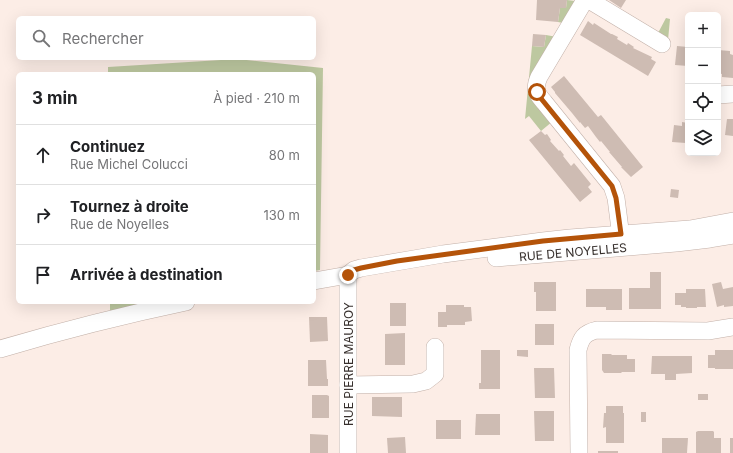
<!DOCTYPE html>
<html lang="fr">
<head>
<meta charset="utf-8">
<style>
	body { margin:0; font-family:Inter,sans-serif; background:#f2f2f2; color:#202124 }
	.controls { position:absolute; right:12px; top:12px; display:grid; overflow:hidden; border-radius:6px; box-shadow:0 4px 16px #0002 }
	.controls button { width:36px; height:36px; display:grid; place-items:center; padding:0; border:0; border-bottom:1px solid #e0e0e0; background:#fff; color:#202124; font:20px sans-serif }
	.stop { position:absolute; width:12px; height:12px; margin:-9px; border:3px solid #b45309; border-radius:50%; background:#fff }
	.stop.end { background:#b45309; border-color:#fff; box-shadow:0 1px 4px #0008 }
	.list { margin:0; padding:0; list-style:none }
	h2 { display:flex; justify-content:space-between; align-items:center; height:52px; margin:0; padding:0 16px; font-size:17px }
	h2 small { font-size:13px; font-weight:400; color:#757577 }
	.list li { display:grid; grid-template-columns:26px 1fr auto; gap:12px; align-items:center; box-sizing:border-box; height:60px; padding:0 16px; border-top:1px solid #e0e0e0 }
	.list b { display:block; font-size:15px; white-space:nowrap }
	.list p { margin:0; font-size:13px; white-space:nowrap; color:#757577 }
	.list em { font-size:13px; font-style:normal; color:#757577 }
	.icon { flex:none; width:22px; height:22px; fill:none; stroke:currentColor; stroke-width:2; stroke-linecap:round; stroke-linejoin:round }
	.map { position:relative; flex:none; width:733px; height:453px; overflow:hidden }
	.search { position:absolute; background:#fff; box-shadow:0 4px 16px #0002; left:16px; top:16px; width:300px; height:44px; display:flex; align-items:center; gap:10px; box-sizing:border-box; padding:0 14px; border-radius:6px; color:#757577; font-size:15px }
	.panel { position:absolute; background:#fff; box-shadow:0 4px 16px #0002; left:16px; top:72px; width:300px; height:232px; border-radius:6px }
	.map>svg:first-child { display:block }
	.green { fill:#bdc8a0 }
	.building { fill:#cebcb3 }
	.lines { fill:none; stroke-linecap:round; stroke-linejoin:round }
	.minor-casing { stroke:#c2b0a8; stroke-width:18 }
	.minor { stroke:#fff; stroke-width:17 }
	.route { stroke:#b45309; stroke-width:5 }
	.labels { text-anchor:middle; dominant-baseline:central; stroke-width:4; stroke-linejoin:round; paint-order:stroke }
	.street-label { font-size:12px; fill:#362f2c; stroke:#fefefe }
</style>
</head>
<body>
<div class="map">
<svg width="733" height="453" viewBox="0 0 733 453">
	<rect width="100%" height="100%" fill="#fcede6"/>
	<g class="green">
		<polygon points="567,0 575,1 563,23 558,22 560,8 566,8"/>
		<polygon points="666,18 670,19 668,40 658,33"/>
		<polygon points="546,35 557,37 532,77 553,121 541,131 529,116 525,119 532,46 544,47"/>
		<polygon points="237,59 323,68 320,270 314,271 314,74 108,74 108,67"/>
		<polygon points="110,302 161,302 110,312"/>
	</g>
	<g class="building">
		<polygon points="537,0 567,0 566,8 560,8 558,22 536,20"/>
		<polygon points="609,0 626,0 621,8"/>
		<polygon points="588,21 593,25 594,23 611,34 612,34 618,37 617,39 627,45 628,43 634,47 633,48 652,57 651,59 656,62 648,76 580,35"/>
		<polygon points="533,34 546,35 544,47 532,46"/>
		<polygon points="677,46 688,47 688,66 675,65"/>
		<polygon points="718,50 730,51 730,54 733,55 733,78 722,77 722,74 718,73"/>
		<polygon points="564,76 598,117 601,115 643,167 631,177 621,167 622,167 609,152 610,152 601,141 600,142 596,137 588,126 585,128 580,122 580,123 572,113 555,93 555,92 551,87"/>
		<polygon points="727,119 733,119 733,136 725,135"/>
		<polygon points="682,122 688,123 688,146 686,146 686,143 672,142 674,125 682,126"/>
		<polygon points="541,131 545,135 547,134 551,140 550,141 559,151 560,150 564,155 563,156 571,166 574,163 591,184 588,187 592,192 580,202 529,140"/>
		<polygon points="671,189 679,190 678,198 670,197"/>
		<polygon points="650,272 661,272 661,309 629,309 629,288 650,288"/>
		<polygon points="534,282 556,282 556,311 536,311 536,292 534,292"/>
		<polygon points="721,282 723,289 733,287 733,306 724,307 724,305 717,307 712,284"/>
		<polygon points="586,289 622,289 622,310 606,310 606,307 586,307"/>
		<polygon points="686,289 705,289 706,307 697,307 697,308 686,308 686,307 681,307 681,305 675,305 675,293 686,293"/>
		<rect x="390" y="303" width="16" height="23"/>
		<polygon points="446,305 464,305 464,307 471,307 472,321 465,322 465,325 447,325 447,327 438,327 438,312 446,312"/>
		<polygon points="309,317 327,317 328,341 310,342"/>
		<rect x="535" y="324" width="19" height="21"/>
		<polygon points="405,333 405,365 385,365 385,334"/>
		<polygon points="481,350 500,350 500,389 479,389 479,383 481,383"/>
		<polygon points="517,350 528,350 528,357 517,356"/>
		<polygon points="715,350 733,350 733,369 715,369 715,368 708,368 708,355 715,355"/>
		<polygon points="602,354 611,354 612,355 627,355 627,359 635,359 635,372 622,372 621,373 604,373 602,370"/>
		<polygon points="652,356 692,356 692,373 676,374 676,380 665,380 665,374 651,374"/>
		<polygon points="308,360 326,360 327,379 328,379 328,386 308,386"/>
		<polygon points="534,368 554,368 555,398 535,398"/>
		<rect x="698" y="394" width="10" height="6"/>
		<polygon points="312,395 327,395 329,396 329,418 312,418"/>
		<polygon points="372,397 402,397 402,417 372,416"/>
		<polygon points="606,406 623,406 623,413 624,413 624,443 606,443 606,427 603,428 604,413 606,413"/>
		<polygon points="534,411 554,411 554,441 535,441"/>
		<rect x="641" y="412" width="5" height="10"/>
		<polygon points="476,414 500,414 500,435 475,435"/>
		<rect x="436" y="420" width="25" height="19"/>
		<polygon points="698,431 713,431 714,432 714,438 721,438 721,453 696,453 696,432"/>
		<polygon points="310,434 328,435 328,453 310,453"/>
		<polygon points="405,437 406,453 388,453 387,438"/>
		<polygon points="662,438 688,438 687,453 662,453"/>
		<rect x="730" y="438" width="3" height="15"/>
		<rect x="598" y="451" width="20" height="2"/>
	</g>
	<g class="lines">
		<g class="minor-casing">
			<g id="minor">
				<path d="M585,0L539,77C534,88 536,93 544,102L612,186L616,198L622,245"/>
				<polyline points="589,0 662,44"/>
				<polyline points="718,95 733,94"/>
				<polyline points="496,258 676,243 710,239 733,235"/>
				<polyline points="348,275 354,270 361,268 443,254 543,241 570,238 690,229 733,221"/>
				<polyline points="314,281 348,275"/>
				<path d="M0,349C61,331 124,315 186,302"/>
				<polyline points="348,385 413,384 426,381 435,374 435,347"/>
				<polyline points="348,453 348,275"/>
				<path d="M579,453L578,350C581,338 584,333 597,330L708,331L733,327"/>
			</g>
		</g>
		<use href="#minor" class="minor"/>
	</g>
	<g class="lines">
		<polyline class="route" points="348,275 354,270 361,268 397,261 543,241 621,234 616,198 612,186 539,96 537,92"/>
	</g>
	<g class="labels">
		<g class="street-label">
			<text transform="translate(573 252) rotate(-5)">RUE DE NOYELLES</text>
			<text transform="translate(348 364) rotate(-90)">RUE PIERRE MAUROY</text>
		</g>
	</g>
</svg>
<div class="controls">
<button>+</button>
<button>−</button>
<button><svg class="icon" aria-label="locate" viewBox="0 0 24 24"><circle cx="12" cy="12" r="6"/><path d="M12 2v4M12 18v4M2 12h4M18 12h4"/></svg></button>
<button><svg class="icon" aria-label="layers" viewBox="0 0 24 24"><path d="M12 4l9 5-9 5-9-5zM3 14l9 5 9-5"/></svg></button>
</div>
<div class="stop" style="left:537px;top:92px"></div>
<div class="stop end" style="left:348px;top:275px"></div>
<div class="search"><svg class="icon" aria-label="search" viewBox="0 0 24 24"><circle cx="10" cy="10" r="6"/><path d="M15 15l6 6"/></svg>Rechercher</div>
<section class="panel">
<h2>3 min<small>À pied · 210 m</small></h2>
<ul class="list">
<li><svg class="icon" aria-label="ahead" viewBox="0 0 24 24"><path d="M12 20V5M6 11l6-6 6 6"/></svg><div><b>Continuez</b><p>Rue Michel Colucci</p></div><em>80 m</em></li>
<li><svg class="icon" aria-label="right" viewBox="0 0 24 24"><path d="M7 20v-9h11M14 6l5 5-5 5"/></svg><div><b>Tournez à droite</b><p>Rue de Noyelles</p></div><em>130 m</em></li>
<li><svg class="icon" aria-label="arrive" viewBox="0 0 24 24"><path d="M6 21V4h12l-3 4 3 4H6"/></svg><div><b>Arrivée à destination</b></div></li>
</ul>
</section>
</div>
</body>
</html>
